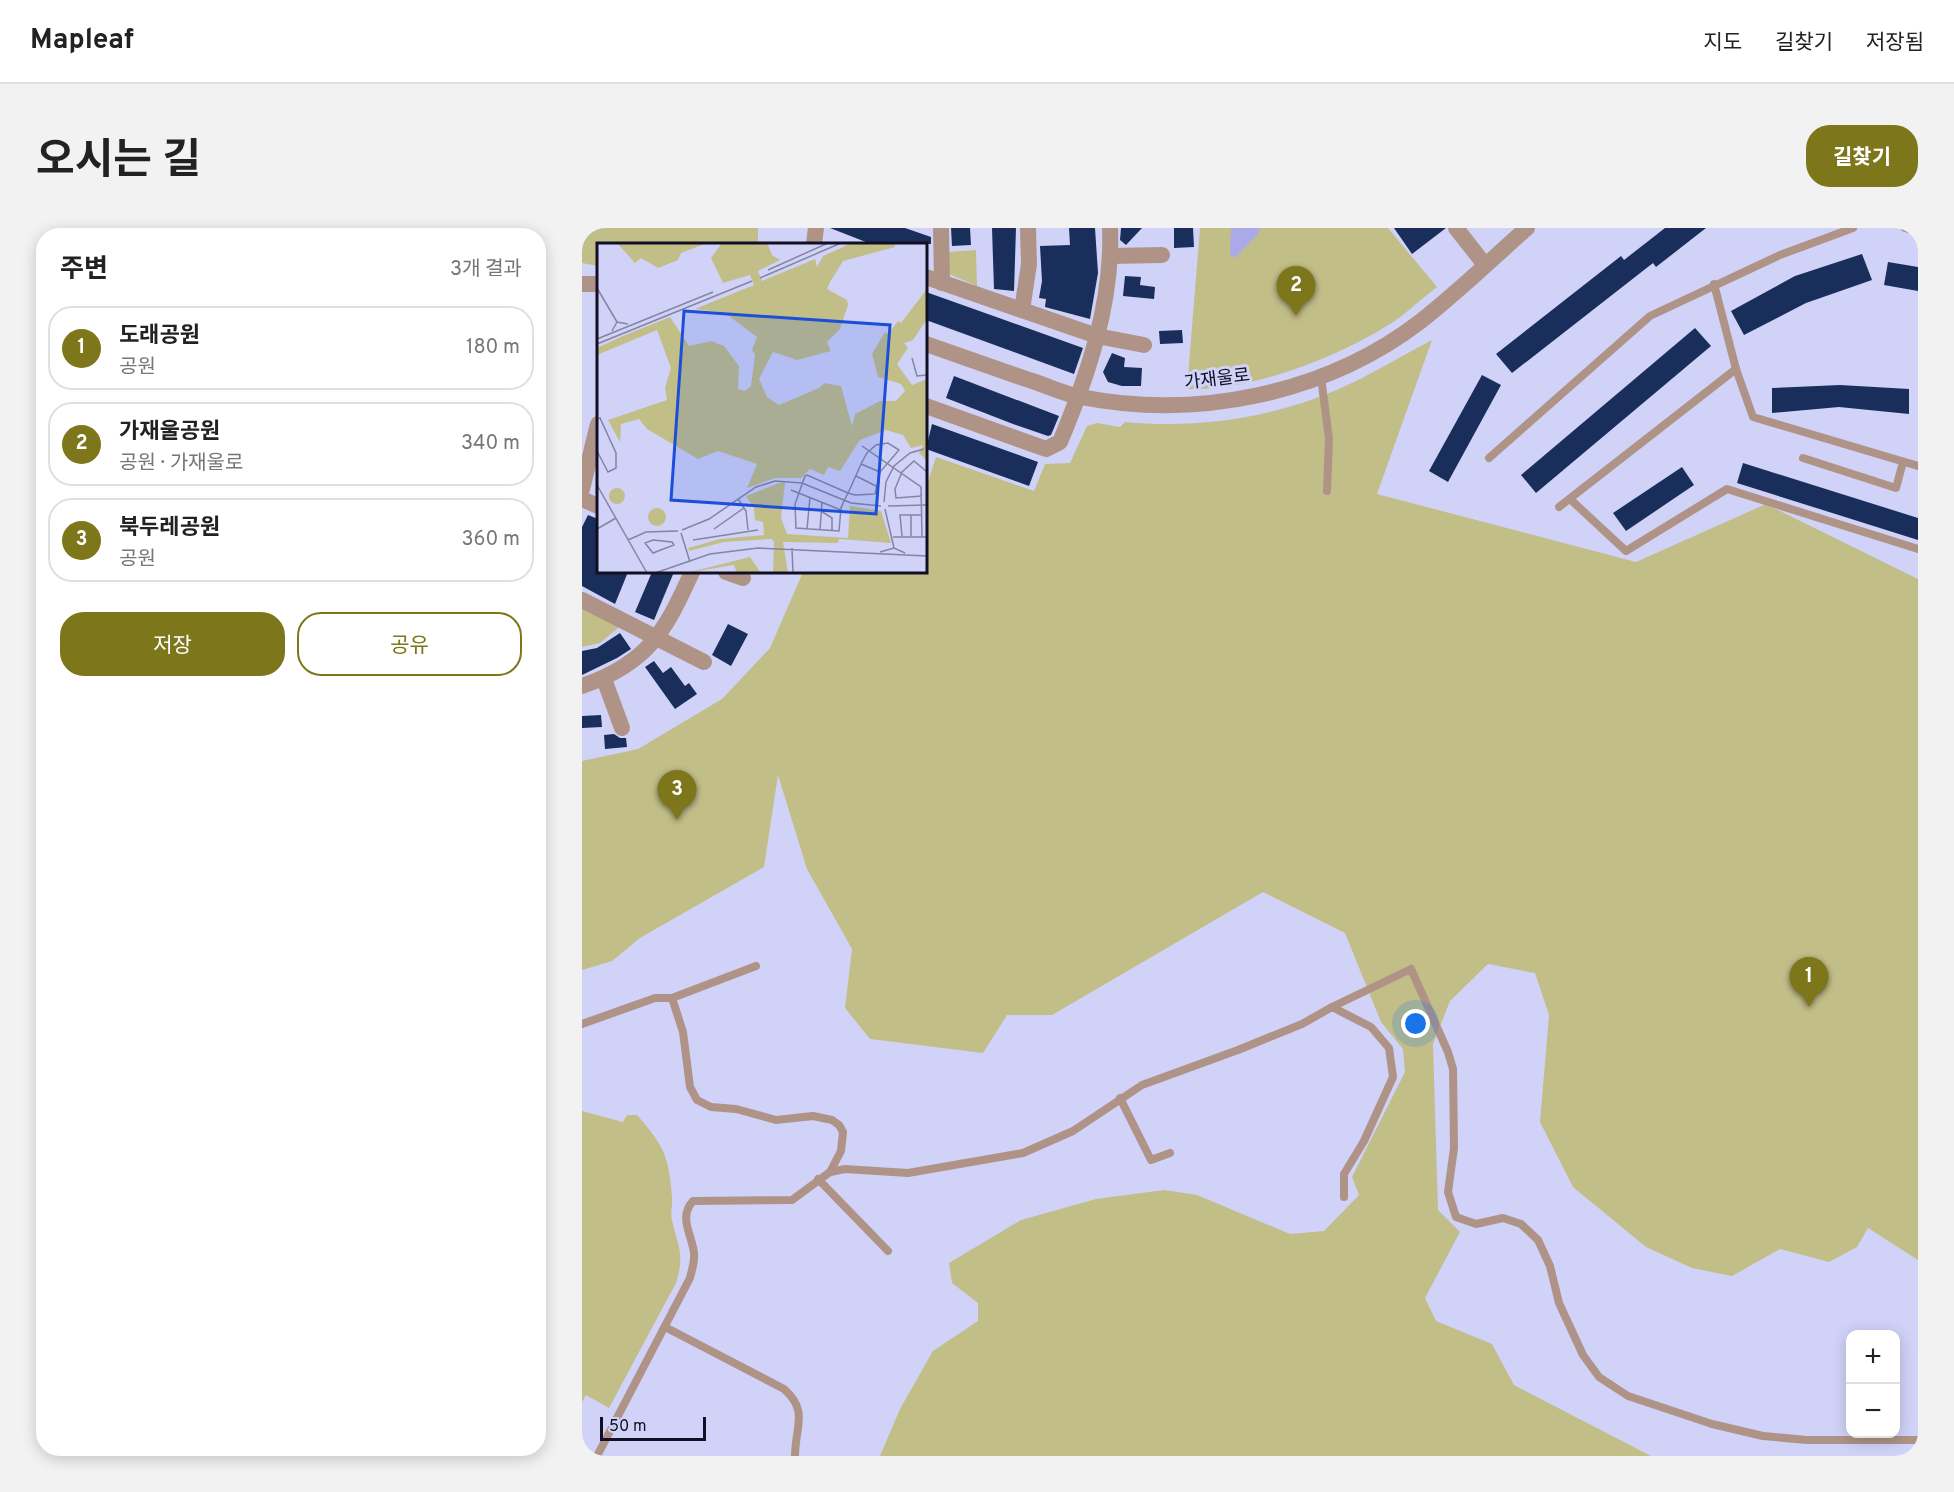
<!DOCTYPE html>
<html lang="ko">
<head>
<meta charset="utf-8">
<style>
	body { margin:0; font-family:Overpass,"Noto Sans KR",sans-serif; background:#f2f2f2; color:#222 }
	.controls { position:absolute; right:18px; bottom:18px; display:grid; overflow:hidden; border-radius:12px; box-shadow:0 3px 15px #0003 }
	.controls button { width:54px; height:54px; display:grid; place-items:center; padding:0; border:0; border-bottom:2px solid #e0e0e0; background:#fff; color:#222; font:30px sans-serif }
	.scale { position:absolute; left:18px; bottom:15px; width:106px; box-sizing:border-box; padding-left:6px; border:3px solid #100f24; border-top:0; font-size:16px; line-height:21px; white-space:nowrap; color:#100f24; -webkit-text-stroke:4px #d1d2f8; paint-order:stroke }
	.you { position:absolute; left:834px; top:796px; width:21px; height:21px; margin:-15px; border:4px solid #fff; border-radius:50%; background:#1a73e8; box-shadow:0 0 0 9px #1a73e833 }
	.badge { display:grid; place-items:center; width:39px; height:39px; border-radius:50%; background:#7e761a; color:#fff; font-size:20px; font-weight:700 }
	.pin { position:absolute; translate:-50% -50px; filter:drop-shadow(0 2px 3px #0008) }
	.pin::after { content:''; position:absolute; top:32px; width:21px; height:18px; background:inherit; clip-path:polygon(0 0,100% 0,50% 100%) }
	.list { margin:0; padding:0; list-style:none }
	h2 { display:flex; justify-content:space-between; align-items:center; height:78px; margin:0; padding:0 24px; font-size:26px }
	h2 small { font-size:20px; font-weight:400; color:#767676 }
	.list li { display:grid; grid-template-columns:39px 1fr auto; gap:18px; align-items:center; box-sizing:border-box; height:84px; margin:0 12px 12px; padding:0 12px; border:2px solid #e0e0e0; border-radius:24px }
	.list b { display:block; font-size:22px; white-space:nowrap }
	.list p { margin:0; font-size:20px; white-space:nowrap; color:#767676 }
	.list em { font-size:20px; font-style:normal; color:#767676 }
	.actions { display:flex; gap:12px; padding:18px 24px }
	.actions a { flex:1; padding:14px 0; border:2px solid #7e761a; border-radius:24px; text-align:center; font-size:21px; color:#7e761a }
	.actions .main { background:#7e761a; color:#fff }
	.map { position:relative; flex:none; width:1336px; height:1228px; overflow:hidden; border-radius:24px }
	header { display:flex; align-items:center; gap:36px; box-sizing:border-box; height:84px; padding:0 30px; background:#fff; border-bottom:2px solid #e0e0e0 }
	header strong { font-size:28px }
	nav { display:flex; gap:33px; margin-inline-start:auto; font-size:21px }
	.intro { display:flex; align-items:center; justify-content:space-between; box-sizing:border-box; height:144px; padding:0 36px }
	h1 { margin:0; font-size:42px }
	.button { padding:15px 27px; border-radius:24px; background:#7e761a; color:#fff; font-size:21px; font-weight:700 }
	main { display:flex; gap:36px; padding:0 36px }
	aside { flex:1; background:#fff; border-radius:24px; box-shadow:0 3px 15px #0003 }
	.map>svg:first-child { display:block }
	.green { fill:#c2be88 }
	.water { fill:#aaaae8 }
	.building { fill:#192e5b }
	.lines { fill:none; stroke-linecap:round; stroke-linejoin:round }
	.service { stroke:#af9387; stroke-width:8 }
	.minor { stroke:#af9387; stroke-width:16 }
	.labels { text-anchor:middle; dominant-baseline:central; stroke-width:6; stroke-linejoin:round; paint-order:stroke }
	.street-label { font-size:18px; fill:#100f24; stroke:#d1d2f8 }
	.inset-road { fill:none; stroke:#8484a3; stroke-width:1.5 }
	.view { fill:#1d4ed8; fill-opacity:0.15; stroke:#1d4ed8; stroke-width:3 }
	.inset-edge { fill:none; stroke:#100f24; stroke-width:3 }
</style>
</head>
<body>
<header>
<strong>Mapleaf</strong>
<nav><a>지도</a><a>길찾기</a><a>저장됨</a></nav>
</header>
<div class="intro"><h1>오시는 길</h1><a class="button">길찾기</a></div>
<main>
<aside>
<h2>주변<small>3개 결과</small></h2>
<ul class="list">
<li><span class="badge">1</span><div><b>도래공원</b><p>공원</p></div><em>180 m</em></li>
<li><span class="badge">2</span><div><b>가재울공원</b><p>공원 · 가재울로</p></div><em>340 m</em></li>
<li><span class="badge">3</span><div><b>북두레공원</b><p>공원</p></div><em>360 m</em></li>
</ul>
<div class="actions"><a class="main">저장</a><a>공유</a></div>
</aside>
<div class="map">
<svg width="1336" height="1228" viewBox="0 0 1336 1228">
	<rect width="100%" height="100%" fill="#d1d2f8"/>
	<g class="green">
		<polygon points="0,0 176,0 176,16 16,16 16,38 0,35"/>
		<path d="M618,0H806L855,59C839,71 824,86 808,96C754,130 670,163 605,161Z"/>
		<polygon points="394,22 395,58 367,46 366,24"/>
		<path d="M850,112L795,266L1054,334L1184,276L1336,351V1032L1286,1000L1275,1019L1247,1034L1198,1021L1150,1048L1110,1040L1064,1019L991,959L958,894L967,787L953,745L906,736L868,773L851,816L856,982L878,1004L843,1070L854,1093L910,1116L932,1157L1069,1228H298L318,1181L351,1123L396,1093V1075L370,1055L367,1035L439,992L514,971L582,962L615,967L708,1006L742,1003L777,967L770,949L823,844L821,821L799,794L763,705L681,664L470,787H425L401,825L288,811L263,780L270,721L225,641L196,547L182,639L58,710L30,733L0,742V533L56,521L140,471L188,420L221,344H344V259L354,229L452,263L463,236L488,235L505,198L515,195L538,199L543,194C614,201 691,190 757,161C789,147 819,128 850,112Z"/>
		<polygon points="0,379 37,399 18,415 0,419"/>
		<path d="M0,883L41,894L45,887H55C82,918 87,928 90,969C91,977 88,985 90,992C96,1019 103,1026 94,1055L27,1180L4,1167L0,1174Z"/>
	</g>
	<polygon class="water" points="649,0 679,0 675,7 653,30 648,26"/>
	<g class="building">
		<polygon points="248,0 323,0 349,9 349,16 289,16"/>
		<polygon points="369,0 388,0 389,17 370,18"/>
		<polygon points="410,0 434,0 432,63 412,61"/>
		<polygon points="487,0 513,0 516,45 508,91 463,79 464,71 457,70 460,53 458,18 488,17"/>
		<polygon points="539,0 560,0 544,17 538,12"/>
		<polygon points="592,0 611,0 612,19 592,20"/>
		<polygon points="812,0 864,0 830,26"/>
		<polygon points="1083,0 1124,0 1074,39 1071,35 930,145 914,126 1039,28 1042,32"/>
		<polygon points="1280,26 1290,52 1224,75 1162,107 1149,83 1213,48"/>
		<polygon points="1306,34 1336,39 1336,63 1302,57"/>
		<polygon points="543,48 559,49 558,57 573,59 572,71 541,68"/>
		<polygon points="344,64 501,120 492,146 344,92"/>
		<polygon points="1113,100 1129,118 954,265 939,247"/>
		<polygon points="600,102 601,115 578,116 577,103"/>
		<polygon points="530,125 543,130 542,139 560,140 559,158 540,158 526,154 521,144"/>
		<polygon points="900,147 919,157 866,254 847,243"/>
		<polygon points="372,148 477,188 469,207 466,208 431,196 364,170"/>
		<polygon points="1258,157 1327,161 1327,186 1257,179 1190,185 1190,160"/>
		<polygon points="350,196 456,234 447,258 344,221"/>
		<polygon points="1161,235 1336,290 1336,312 1155,255"/>
		<polygon points="1100,239 1112,257 1044,303 1031,285"/>
		<polygon points="6,287 16,291 16,344 46,344 33,376 0,358 0,299"/>
		<polygon points="70,344 92,344 72,392 53,384"/>
		<polygon points="146,396 166,406 149,438 130,427"/>
		<polygon points="38,405 49,421 35,430 0,447 0,423 15,420"/>
		<polygon points="72,433 81,445 89,439 103,458 107,455 115,466 93,481 63,439"/>
		<polygon points="19,487 20,499 0,500 0,488"/>
		<polygon points="32,506 38,510 44,510 45,519 23,521 22,507"/>
	</g>
	<g class="lines">
		<g class="service">
			<polyline points="1323,0 1336,4"/>
			<polyline points="1132,56 1154,141 1171,189 1336,238"/>
			<polyline points="739,149 747,211 745,263"/>
			<polyline points="907,230 1068,88 1198,27 1271,0"/>
			<polyline points="1221,230 1314,260 1321,234"/>
			<polyline points="988,271 1044,323 1145,261 1336,321"/>
			<polyline points="977,279 1154,141"/>
			<polyline points="90,770 101,804 108,859 115,872 129,879 154,881 194,892 231,888 250,892 257,897 261,904 259,923 248,944"/>
			<polyline points="750,779 829,741 866,824 871,841 872,920 866,964 874,989 894,996 921,990 939,996 956,1012 968,1038 977,1075 1001,1127 1017,1149 1046,1168 1130,1196 1181,1208 1225,1212 1336,1212"/>
			<polyline points="0,796 73,770 90,770 174,738"/>
			<polyline points="538,870 569,932 588,925"/>
			<polyline points="236,951 306,1023"/>
			<path d="M83,1099L202,1161C227,1183 213,1199 213,1228"/>
			<path d="M15,1228L108,1050C110,1041 113,1034 112,1025C110,1007 96,989 111,973L210,972L248,944L263,941L326,945L441,925L491,903L560,857L656,822L720,796L750,779L789,799L807,820L811,849L782,913L762,946V969"/>
		</g>
		<g class="minor">
			<polyline points="359,0 360,55"/>
			<polyline points="874,0 903,37"/>
			<polyline points="232,16 234,0"/>
			<polyline points="529,28 580,27"/>
			<polyline points="344,49 515,108 562,117"/>
			<polyline points="0,56 16,56"/>
			<polyline points="440,82 447,36 446,0"/>
			<path d="M344,116C378,128 412,140 447,152C464,157 481,166 499,169C615,192 744,166 839,93C876,64 910,31 945,0"/>
			<path d="M344,178L464,221L478,214C506,147 531,74 528,0"/>
			<polyline points="0,261 16,196"/>
			<polyline points="0,271 16,278"/>
			<polyline points="144,344 161,350"/>
			<polyline points="0,372 122,434"/>
			<polyline points="22,451 40,500"/>
			<path d="M0,458C65,436 83,404 110,344"/>
		</g>
	</g>
	<g class="labels">
		<g class="street-label">
			<text transform="translate(635 152) rotate(-7)">가재울로</text>
		</g>
	</g>
	<g transform="translate(15 15)">
		<rect width="330" height="330" fill="#d1d2f8"/>
		<path d="M20,0H110L84,10L81,17L61,25L44,15L38,20ZM125,0H170L175,12L183,17L161,28L165,38L218,16L220,24L226,13L255,0H297L298,4L246,18L233,39L230,46L250,57L251,62L243,86L230,99L234,108L200,117L176,109L162,136L170,154L182,162L222,145L227,140L244,143L255,183L258,171L283,158H299L308,148L304,141L281,134L275,111L288,89L291,91L301,78L304,80L330,46V76L316,97L307,100L311,105L300,121L315,142L330,136V218L322,210L326,202L314,205L306,192L289,187L263,197L243,228L231,224L227,232L213,226L204,235H178L150,245L160,221L121,208L101,216L50,186L42,176L24,181L23,199L11,177L70,157L68,145L74,125L60,87L0,112V105L26,93L73,74L92,103L114,98L127,103L142,123L141,146L148,148L154,143L158,111L155,107L160,94L128,70L98,66L157,42L153,32L126,40L114,15ZM185,239L188,240L184,275L190,291L251,295L253,263L284,268L294,300L242,296L241,300L186,299L191,330H176L177,298L174,296L127,299L92,308L91,305L123,296L167,292L166,279L158,277L157,265L149,253ZM12 253a8 8 0 1 1 16 0a8 8 0 1 1-16 0ZM51 274a9 9 0 1 1 18 0a9 9 0 1 1-18 0ZM153,314L164,330H140L137,322L89,330Z" fill="#c2be88"/>
		<path class="inset-road" d="M171,27L231,0M163,35L244,0M0,45L20,79M15,88L20,79L31,81M0,96L116,49M0,101L155,38M315,115L320,133L330,132M0,176L3,175L19,210V225L11,229L0,208M265,203L324,244L325,294M264,221L283,229M259,233L279,243M0,242L50,330M194,247L244,267M278,251L283,229L302,207L291,200L279,202L270,210L265,219L252,248L247,258L244,265L242,288L199,285L198,261L208,233L210,232L251,250L258,252L278,251M325,253L299,255L298,246L305,229L317,218L330,229M141,256L149,268L151,287M287,259L289,239L297,223L313,210L327,206M291,263L330,262M288,266L297,305M224,268L235,275V288M0,286L19,275M117,286L147,265M210,286L213,254M85,287L112,276L159,244L178,238L205,240L254,260L284,263M223,287L225,259M84,290L93,319M305,293L303,272H325M314,293V272M296,294H330M31,297L49,289L81,288M56,297L75,299L77,302L56,310L48,300ZM96,297L161,287M195,305L196,330M283,309L297,305L308,310M58,330L113,311L161,305L330,313"/>
		<path class="view" d="M87,68L293,82L279,271L74,257Z"/>
		<rect width="330" height="330" class="inset-edge"/>
	</g>
</svg>
<div class="controls">
<button>+</button>
<button>−</button>
</div>
<div class="scale">50 m</div>
<div class="you"></div>
<div class="pin badge" style="left:1227px;top:779px">1</div>
<div class="pin badge" style="left:714px;top:88px">2</div>
<div class="pin badge" style="left:95px;top:592px">3</div>
</div>
</main>
</body>
</html>
